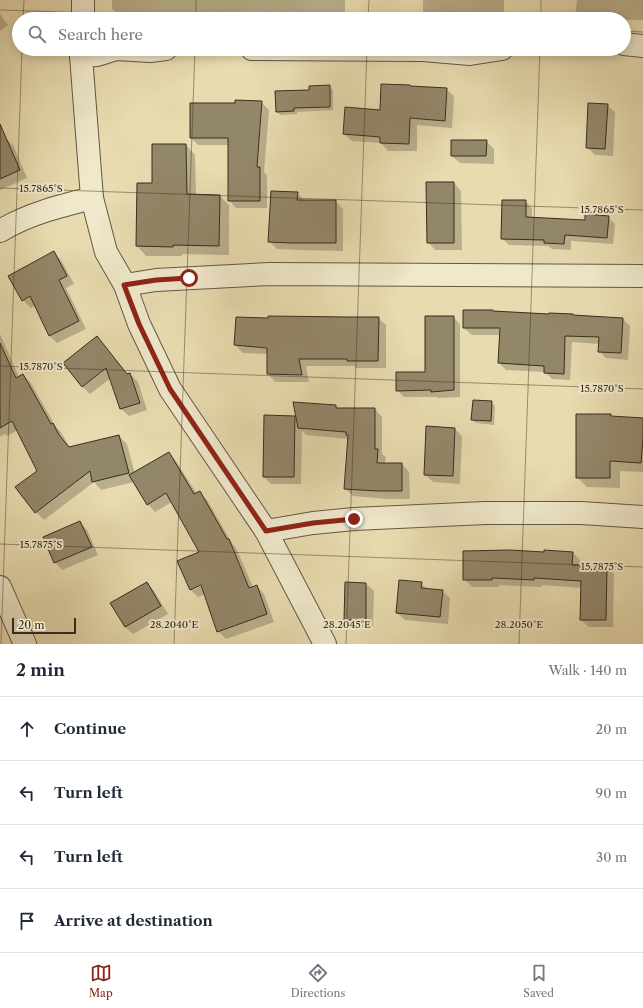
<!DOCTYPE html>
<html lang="en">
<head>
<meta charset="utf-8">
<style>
	body { margin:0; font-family:"Libre Caslon Text",serif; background:#f6f6f7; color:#1f2937 }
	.scale { position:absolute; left:12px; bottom:10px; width:64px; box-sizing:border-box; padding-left:4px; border:2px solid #382d1f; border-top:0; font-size:11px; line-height:14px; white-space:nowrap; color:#382d1f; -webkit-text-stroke:3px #efe8cb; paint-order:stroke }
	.stop { position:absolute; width:12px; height:12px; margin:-9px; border:3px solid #8f2418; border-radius:50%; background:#fff }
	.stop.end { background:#8f2418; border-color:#fff; box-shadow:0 1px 4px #0008 }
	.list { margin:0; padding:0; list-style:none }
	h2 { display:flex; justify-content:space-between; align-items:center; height:52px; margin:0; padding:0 16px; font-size:17px }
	h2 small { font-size:13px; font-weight:400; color:#747a83 }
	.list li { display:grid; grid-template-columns:26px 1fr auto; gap:12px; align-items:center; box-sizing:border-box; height:64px; padding:0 16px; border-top:1px solid #e0e1e3 }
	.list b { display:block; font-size:15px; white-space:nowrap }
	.list em { font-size:13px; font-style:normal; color:#747a83 }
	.icon { flex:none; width:22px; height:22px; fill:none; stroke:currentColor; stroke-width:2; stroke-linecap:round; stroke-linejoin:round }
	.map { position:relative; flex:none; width:643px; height:644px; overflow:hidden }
	.search { position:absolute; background:#fff; box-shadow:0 2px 10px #0003; left:12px; right:12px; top:12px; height:44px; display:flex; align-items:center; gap:10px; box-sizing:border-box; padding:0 14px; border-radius:22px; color:#747a83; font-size:15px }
	.sheet { height:308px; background:#fff }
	nav { display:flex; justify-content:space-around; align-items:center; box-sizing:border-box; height:56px; border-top:1px solid #e0e1e3; background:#fff; font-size:11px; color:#747a83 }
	nav a { display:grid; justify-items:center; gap:2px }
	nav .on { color:#8f2418 }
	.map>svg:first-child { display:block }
	.shadow { fill:#0003; fill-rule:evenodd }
	.building { fill:#93876a; stroke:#382d1f }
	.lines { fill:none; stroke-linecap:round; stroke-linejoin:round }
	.minor-casing { stroke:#645843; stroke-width:24 }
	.minor { stroke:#efe8cb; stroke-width:22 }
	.route { stroke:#8f2418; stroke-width:5 }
	.ticks { fill:none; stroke:#382d1f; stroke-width:1; stroke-opacity:0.45 }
	.ticks-label { font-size:10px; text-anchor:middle; fill:#382d1f; stroke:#efe8cb; stroke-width:4; stroke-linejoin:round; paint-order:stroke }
</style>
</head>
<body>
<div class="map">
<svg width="643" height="644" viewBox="0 0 643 644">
	<rect width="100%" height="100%" fill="#e7dbaf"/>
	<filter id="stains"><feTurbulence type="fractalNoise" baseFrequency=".005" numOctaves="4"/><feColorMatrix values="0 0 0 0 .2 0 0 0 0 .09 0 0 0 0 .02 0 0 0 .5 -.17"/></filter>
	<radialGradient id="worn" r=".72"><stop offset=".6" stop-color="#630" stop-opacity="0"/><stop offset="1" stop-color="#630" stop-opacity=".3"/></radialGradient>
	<g class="shadow">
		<polygon points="112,0 345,0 345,12 299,12 299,14 259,14 259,18 225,16 225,19 193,19 191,18 157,16 120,16 112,9"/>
		<polygon points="423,0 504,0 504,19 430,19 423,12"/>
		<polygon points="577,0 643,0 643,20 583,19 576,11"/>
		<polygon points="0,14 8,25 0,31"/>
		<polygon points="382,85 410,86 411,87 446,89 454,96 452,128 417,125 417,151 388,151 381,143 352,141 344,134 381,111"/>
		<polygon points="329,86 333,90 333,110 297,112 297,114 281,115 277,112 310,91"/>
		<path d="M261,102L269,110L264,172L267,175V208H236L229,200V145H198L191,138L236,104ZM260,108H262L257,172H255Z"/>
		<polygon points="607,105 615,112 613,156 595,155 587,147"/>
		<polygon points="5,138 13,145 27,178 0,190 0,140"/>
		<polygon points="486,141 494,149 494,164 460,163 452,156"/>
		<polygon points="186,145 195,155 196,195 220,196 229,205 229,255 182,254 182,256 146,256 137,246 138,184 153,184"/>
		<polygon points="454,183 461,191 462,250 435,250 428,242"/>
		<polygon points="297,193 305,201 335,201 343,209 343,251 299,250 277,249 269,241"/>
		<polygon points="525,201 532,208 532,218 586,221 608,217 615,224 613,244 571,241 571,250 552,249 548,246 509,245 502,238"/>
		<polygon points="53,252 61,260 74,284 66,288 86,329 57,343 49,335 35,305 31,308 23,300"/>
		<polygon points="494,312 623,319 630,326 628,360 606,358 599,351 600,344 572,342 570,380 552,379 545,372 506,370 499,363 500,335 472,335 464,328"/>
		<polygon points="453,317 460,324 460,397 438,398 437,397 404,397 397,390 426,373"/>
		<polygon points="378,318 386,325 386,368 356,368 354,366 306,366 309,382 275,382 268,374 268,354 243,353 235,345 269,319"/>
		<path d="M0,334L19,377L23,375L31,383L56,427L61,432L70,448L119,436L127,444L135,474L169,453L176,461L197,494L200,493L207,500L232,543L236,548L253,587L257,586L264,594L274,622L226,639L218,631L205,594L198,597L191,590L200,552L172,502L155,512L148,504L134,482L101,490L94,482L44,520L36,512L38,471L18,430L7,436L5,434L0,437ZM205,583L206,584L193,590V588Z"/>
		<polygon points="97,337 104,345 128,375 130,374 138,382 147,410 129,416 121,409 111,378 90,394 83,387 64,363"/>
		<polygon points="491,402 495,406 494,425 476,423 472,420"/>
		<polygon points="336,406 339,409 375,409 382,417 382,454 386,457 385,464 402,464 409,472 410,499 386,499 353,496 345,488 349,439 306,435 302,431 301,484 271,484 264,477 295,417 297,419"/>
		<polygon points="610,415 612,417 643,419 643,472 620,471 620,488 587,487 577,477"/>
		<polygon points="455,429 462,436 460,484 433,482 425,475"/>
		<polygon points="80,522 87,530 98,555 62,570 55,562"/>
		<polygon points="573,553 580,560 580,566 606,566 614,574 613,627 589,627 581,620 582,588 542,585 542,587 499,585 499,587 472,587 464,579"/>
		<polygon points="147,583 154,591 168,614 133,634 125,627"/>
		<polygon points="346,583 366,584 374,591 373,627 353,627 345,619"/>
		<polygon points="421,583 428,590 442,591 450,598 448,624 405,620 397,613"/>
	</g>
	<g class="building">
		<polygon points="381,84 410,85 410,86 447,88 445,121 410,118 409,144 380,143 380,137 343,134 345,107 380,110"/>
		<polygon points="330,85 330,107 294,108 294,111 276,112 275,91 309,90 309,86"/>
		<polygon points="235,100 262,101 257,167 260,167 260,201 228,201 228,138 190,138 190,103 235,103"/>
		<polygon points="588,103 608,104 605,149 586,148"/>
		<polygon points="0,124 20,170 0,179"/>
		<polygon points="451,140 487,140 486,156 451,156"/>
		<polygon points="152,144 186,144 187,194 220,195 219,246 173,245 173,247 136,246 137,183 152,183"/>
		<polygon points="426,182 454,182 454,243 427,243"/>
		<polygon points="271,191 298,192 297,200 336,200 336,243 291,243 268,242"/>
		<polygon points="502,200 526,200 526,217 585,220 585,214 609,216 607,238 565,235 564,244 544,243 544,240 501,239"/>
		<polygon points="54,251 67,276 59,280 79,321 49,336 30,296 22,301 8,276"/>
		<polygon points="463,310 493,310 493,311 549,314 549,313 573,314 573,315 623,318 621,353 598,352 599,337 565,336 564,374 544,373 544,366 498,363 500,328 463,328"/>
		<polygon points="268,316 347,317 379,317 378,361 347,361 347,359 299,359 302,375 267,374 267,348 234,345 236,317 268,318"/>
		<polygon points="425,316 454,316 454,390 431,392 431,390 396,391 396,372 425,372"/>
		<polygon points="97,336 127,374 130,373 140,403 120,409 106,368 82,387 63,363"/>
		<polygon points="0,343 16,378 23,374 51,424 53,423 59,435 69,447 119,435 129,473 92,482 90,471 35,513 15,487 37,471 12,421 0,428"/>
		<polygon points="473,400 492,401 491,421 471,420"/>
		<polygon points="293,402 336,405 336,408 375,408 375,449 378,449 377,463 402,463 402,491 378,491 344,489 348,435 346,435 346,432 298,428"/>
		<polygon points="576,414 611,414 611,416 643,418 643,438 641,463 610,461 610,478 576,478"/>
		<polygon points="264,415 295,416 294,477 263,477"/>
		<polygon points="426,426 455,428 453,476 424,475"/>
		<polygon points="169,452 194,494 200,491 227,539 229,539 249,588 257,585 267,614 217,632 201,585 190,590 177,561 199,552 166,493 147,505 129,475"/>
		<polygon points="80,521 92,547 54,563 43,537"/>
		<polygon points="510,550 544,552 544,550 573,552 572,565 607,565 606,620 580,620 581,581 534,578 534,580 492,578 492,580 463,580 463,551"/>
		<polygon points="399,580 422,582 421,588 443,590 440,617 396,613"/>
		<polygon points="147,582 161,606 125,627 110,603"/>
		<polygon points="345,582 366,583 366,620 344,620"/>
	</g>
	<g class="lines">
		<g class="minor-casing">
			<g id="minor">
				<polyline points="83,0 83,19"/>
				<polyline points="624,44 643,46"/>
				<polyline points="252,49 423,50 470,54 502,49"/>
				<polyline points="81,56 97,55 116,49 150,51 166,49"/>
				<polyline points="92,198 106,252 125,285 139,324 170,389 266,531 325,644"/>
				<path d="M0,231C28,214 60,206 92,198L81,56L82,49"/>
				<polyline points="125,285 156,280 269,274 643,276"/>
				<polyline points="266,531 313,523 354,519 485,513 581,513 643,517"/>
				<polyline points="0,587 25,644"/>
			</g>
		</g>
		<use href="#minor" class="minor"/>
	</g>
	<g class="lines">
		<polyline class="route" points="189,278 156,280 124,285 139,324 170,389 266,531 313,523 354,519"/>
	</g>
	<path class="ticks" d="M0,10L269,19M23,19L24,0M196,19V0M368,19L369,0M541,19V0M624,31L643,32M0,188L643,210M0,366L643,389M0,544L643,567M1,644L22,49M174,644L195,49M346,644L367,49M519,644L540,49"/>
	<g class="ticks-label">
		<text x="41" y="192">15.7865°S</text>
		<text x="602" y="213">15.7865°S</text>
		<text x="41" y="370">15.7870°S</text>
		<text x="602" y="392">15.7870°S</text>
		<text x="41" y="548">15.7875°S</text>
		<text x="602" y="570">15.7875°S</text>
		<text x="174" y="628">28.2040°E</text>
		<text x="347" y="628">28.2045°E</text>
		<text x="519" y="628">28.2050°E</text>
	</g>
	<rect width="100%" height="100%" filter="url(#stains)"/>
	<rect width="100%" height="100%" fill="url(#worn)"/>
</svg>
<div class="scale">20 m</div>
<div class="stop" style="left:189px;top:278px"></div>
<div class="stop end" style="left:354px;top:519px"></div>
<div class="search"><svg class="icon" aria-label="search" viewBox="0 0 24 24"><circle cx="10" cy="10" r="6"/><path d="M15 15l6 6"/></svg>Search here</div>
</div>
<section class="sheet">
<h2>2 min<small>Walk · 140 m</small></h2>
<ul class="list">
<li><svg class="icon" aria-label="ahead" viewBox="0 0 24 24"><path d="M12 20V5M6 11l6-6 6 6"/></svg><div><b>Continue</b></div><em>20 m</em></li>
<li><svg class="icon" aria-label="left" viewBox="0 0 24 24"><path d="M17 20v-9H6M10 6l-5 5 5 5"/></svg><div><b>Turn left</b></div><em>90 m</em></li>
<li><svg class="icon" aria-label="left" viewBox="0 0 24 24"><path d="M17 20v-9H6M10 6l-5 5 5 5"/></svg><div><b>Turn left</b></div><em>30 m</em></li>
<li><svg class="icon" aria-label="arrive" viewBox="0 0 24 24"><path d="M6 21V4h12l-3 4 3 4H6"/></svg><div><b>Arrive at destination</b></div></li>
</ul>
</section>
<nav>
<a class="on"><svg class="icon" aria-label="map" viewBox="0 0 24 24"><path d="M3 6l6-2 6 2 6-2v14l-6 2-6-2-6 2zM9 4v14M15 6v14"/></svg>Map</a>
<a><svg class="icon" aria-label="directions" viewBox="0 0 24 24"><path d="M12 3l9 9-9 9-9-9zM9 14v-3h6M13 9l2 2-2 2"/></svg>Directions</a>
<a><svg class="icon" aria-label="saved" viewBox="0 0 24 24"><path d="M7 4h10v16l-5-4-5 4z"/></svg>Saved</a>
</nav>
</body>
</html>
